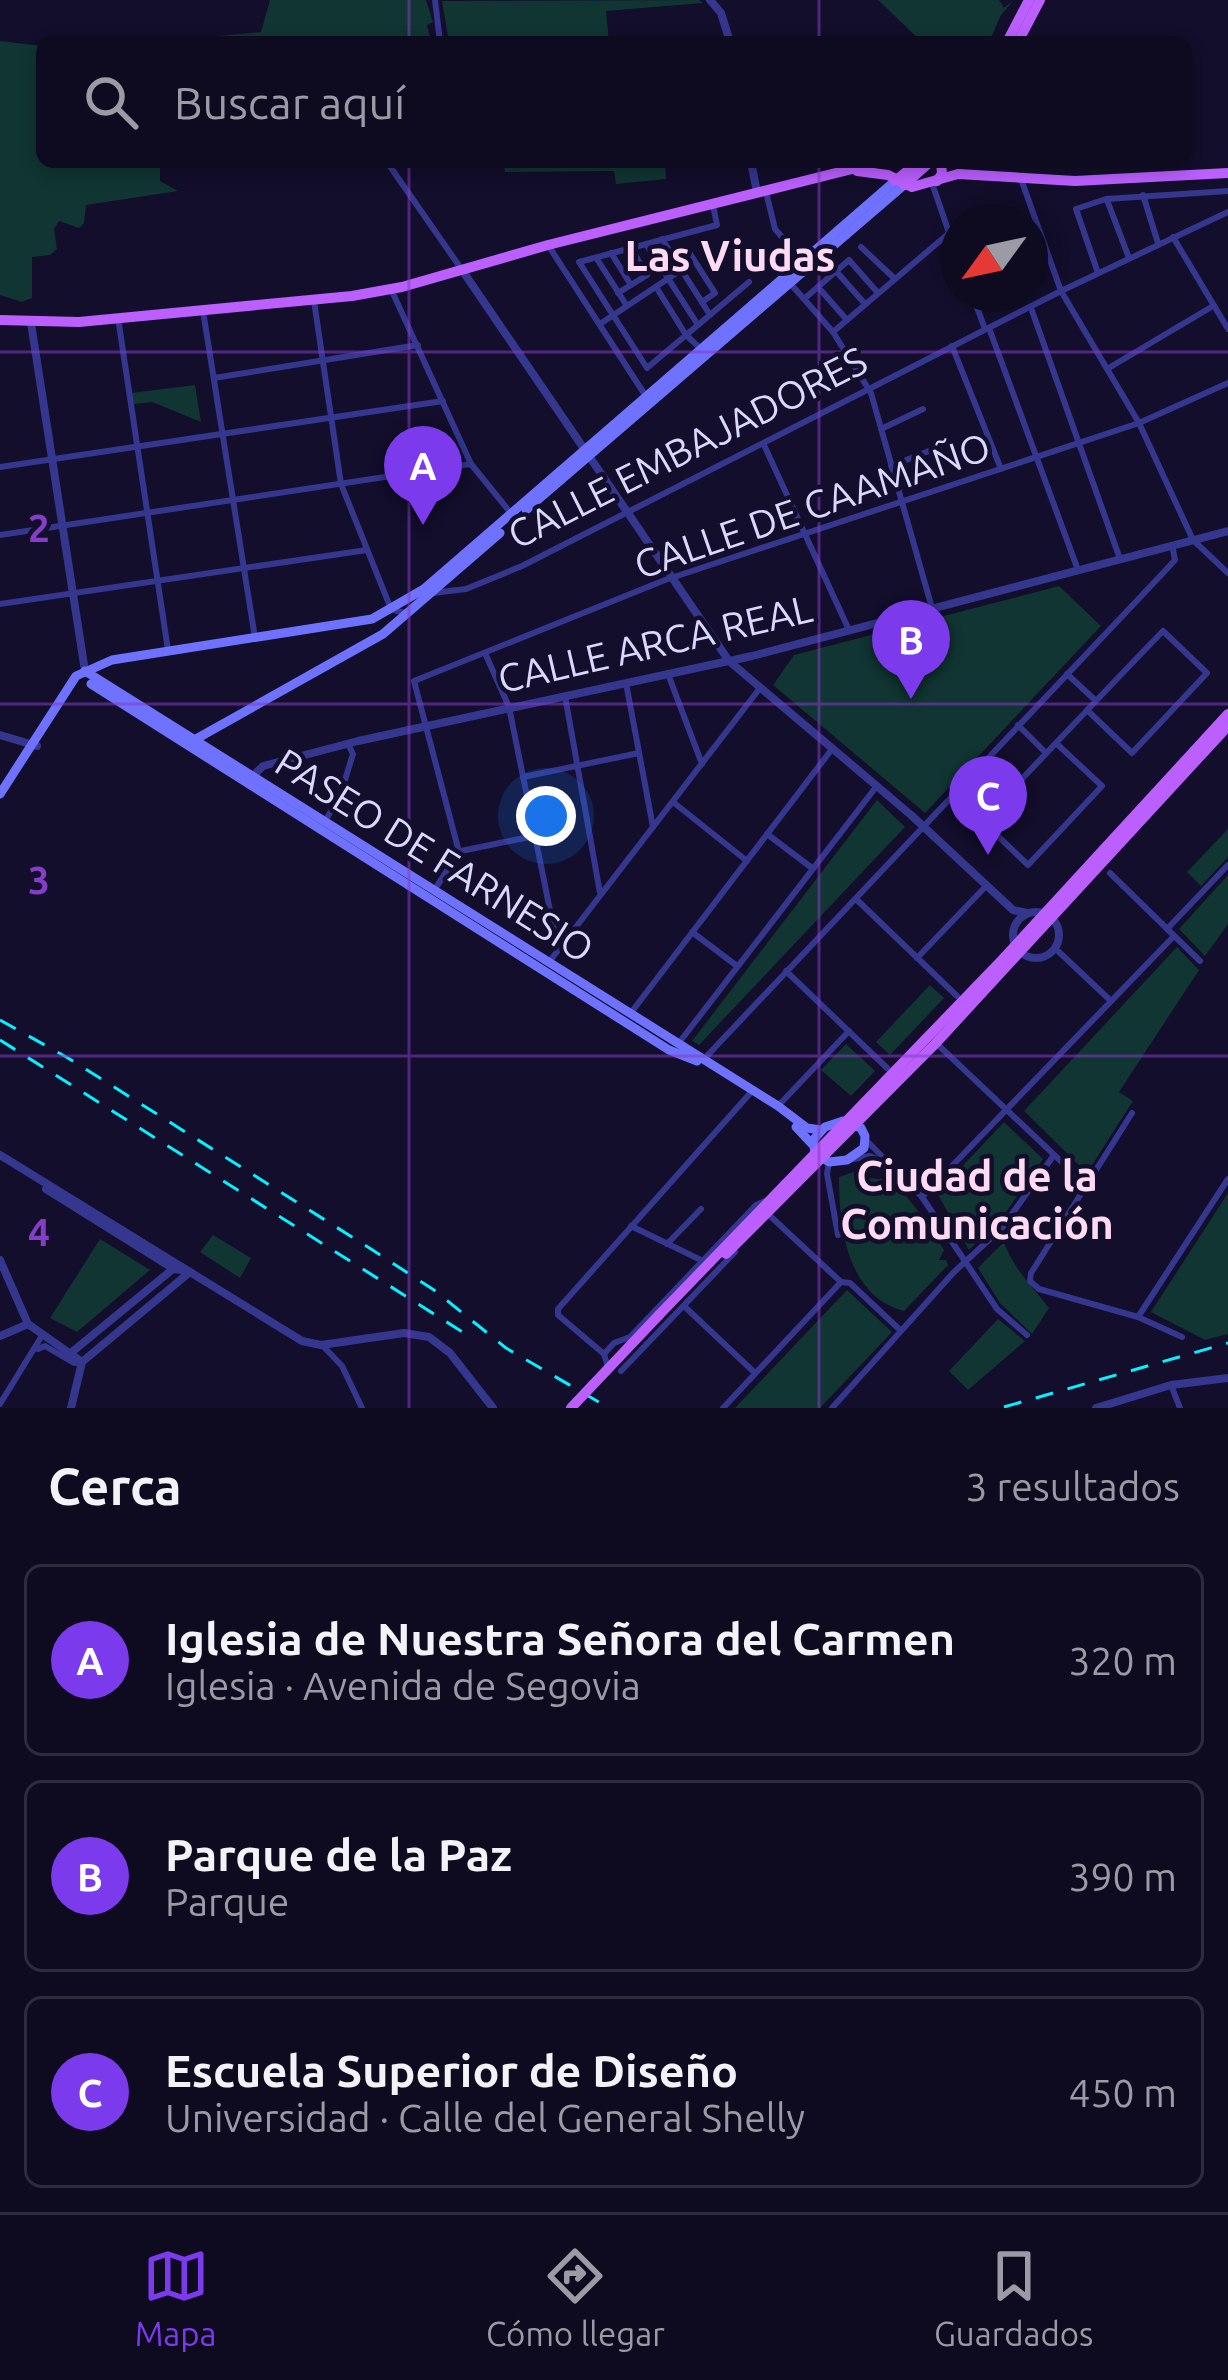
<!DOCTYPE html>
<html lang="es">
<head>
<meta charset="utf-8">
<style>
	body { margin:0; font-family:Ubuntu,sans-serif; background:#1c182d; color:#f1f3f6 }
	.compass { position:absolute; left:940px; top:204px; width:108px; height:108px; border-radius:50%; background:#0e0a20; box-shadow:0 6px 18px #0003; rotate:237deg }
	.you { position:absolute; left:546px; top:816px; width:42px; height:42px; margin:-30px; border:9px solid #fff; border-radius:50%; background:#1a73e8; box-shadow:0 0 0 18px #1a73e833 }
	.badge { display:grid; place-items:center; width:78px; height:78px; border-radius:50%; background:#7c3aed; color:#fff; font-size:39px; font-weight:700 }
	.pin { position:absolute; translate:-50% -99px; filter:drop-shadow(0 3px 6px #0008) }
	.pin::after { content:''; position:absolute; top:63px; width:42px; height:36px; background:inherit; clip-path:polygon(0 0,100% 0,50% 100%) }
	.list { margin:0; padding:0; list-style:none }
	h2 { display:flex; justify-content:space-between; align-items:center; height:156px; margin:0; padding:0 48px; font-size:51px }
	h2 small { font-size:39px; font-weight:400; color:#9b9aa5 }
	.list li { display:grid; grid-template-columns:78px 1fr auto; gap:36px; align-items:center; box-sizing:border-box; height:192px; margin:0 24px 24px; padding:0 24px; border:3px solid #2e2b3e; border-radius:18px }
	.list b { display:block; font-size:45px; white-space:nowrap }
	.list p { margin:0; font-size:39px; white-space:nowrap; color:#9b9aa5 }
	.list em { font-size:39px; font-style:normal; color:#9b9aa5 }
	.icon { flex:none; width:66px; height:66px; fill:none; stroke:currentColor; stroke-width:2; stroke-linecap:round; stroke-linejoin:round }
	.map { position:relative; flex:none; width:1228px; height:1408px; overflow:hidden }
	.search { position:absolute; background:#0e0a20; box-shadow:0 6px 18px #0003; left:36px; right:36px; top:36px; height:132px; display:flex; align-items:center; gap:30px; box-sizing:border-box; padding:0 42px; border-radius:18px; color:#9b9aa5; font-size:45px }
	.sheet { height:804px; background:#0e0a20 }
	nav { display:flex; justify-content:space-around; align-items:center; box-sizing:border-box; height:168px; border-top:3px solid #2e2b3e; background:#0e0a20; font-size:33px; color:#9b9aa5 }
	nav a { display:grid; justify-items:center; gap:6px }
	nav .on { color:#7c3aed }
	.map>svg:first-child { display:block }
	.green { fill:#103532 }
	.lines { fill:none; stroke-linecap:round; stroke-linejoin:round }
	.minor { stroke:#35368e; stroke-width:6 }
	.tertiary { stroke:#35368e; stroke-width:8 }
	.secondary { stroke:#6f72ff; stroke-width:9 }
	.primary { stroke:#bb5fff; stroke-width:10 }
	.rail { stroke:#04f2ff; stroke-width:3; stroke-dasharray:18 15; stroke-linecap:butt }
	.primary-bridge { stroke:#bb5fff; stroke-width:10 }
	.grid { fill:none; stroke:#843dc5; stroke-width:3; stroke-opacity:0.55 }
	.labels { text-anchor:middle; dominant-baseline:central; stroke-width:9; stroke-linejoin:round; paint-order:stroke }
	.street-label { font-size:39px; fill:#dad8ff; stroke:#120e2b }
	.neighbourhood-label { font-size:42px; font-weight:bold; fill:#ffdaf3; stroke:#120e2b }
	.grid-label { font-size:39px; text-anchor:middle; font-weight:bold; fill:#843dc5; stroke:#120e2b; stroke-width:9; stroke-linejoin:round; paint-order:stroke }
</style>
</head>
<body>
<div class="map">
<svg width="1228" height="1408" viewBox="0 0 1228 1408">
	<rect width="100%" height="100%" fill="#120e2b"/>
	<g class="green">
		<polygon points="270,0 426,0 433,22 427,25 431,42 155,42 261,32"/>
		<polygon points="699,0 703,3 606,11 609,42 449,42 442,1"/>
		<polygon points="878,0 999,0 1004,8 1014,0 1001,15 989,42 922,42"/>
		<polygon points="0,41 42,46 42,162 160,162 160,181 178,191 86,205 84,223 79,228 59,221 54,229 57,249 50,255 32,257 32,298 22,302 0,295"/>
		<polygon points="504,162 665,162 666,179 616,184 614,171 505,172"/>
		<polygon points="195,385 201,422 152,402 134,404 131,393"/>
		<polygon points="1059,586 1101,626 925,813 773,685 794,655"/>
		<polygon points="877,800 905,827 699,1045 692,1041"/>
		<polygon points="1228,829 1228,857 1201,886 1187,872"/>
		<polygon points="1228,875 1228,924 1205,956 1179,929"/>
		<polygon points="1177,947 1199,970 1119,1092 1133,1101 1087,1173 1024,1111"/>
		<polygon points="930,985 944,998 890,1055 876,1042"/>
		<polygon points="846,1044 875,1071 851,1096 821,1070"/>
		<polygon points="1004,1122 1043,1159 1002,1218 969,1250 937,1193"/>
		<path d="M862,1169L868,1178L880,1179L885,1175C910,1197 927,1222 944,1250L939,1260H946L948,1265L904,1311C847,1296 839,1228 839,1177Z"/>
		<polygon points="1228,1193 1228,1334 1205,1340 1151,1312"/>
		<polygon points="213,1235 251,1258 240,1278 200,1252"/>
		<polygon points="100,1239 150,1270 77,1332 50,1318"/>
		<path d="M1004,1242C1014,1270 1033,1287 1049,1308L1032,1334L1000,1303L978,1268Z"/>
		<polygon points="847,1290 892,1332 820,1408 735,1408"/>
		<polygon points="998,1319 1025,1341 968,1390 949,1371"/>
	</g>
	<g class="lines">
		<g class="minor">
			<polyline points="435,0 440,42"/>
			<polyline points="387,162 462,270"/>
			<polyline points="1021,179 1061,291 1139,423 1193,540 1228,573"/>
			<polyline points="932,183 958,259"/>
			<polyline points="766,192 775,229 803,261"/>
			<polyline points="1143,195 1158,243"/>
			<polyline points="1107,200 1129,258"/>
			<polyline points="713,205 717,225 579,262 647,368 749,282"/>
			<polyline points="1173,237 1228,329"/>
			<polyline points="662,239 710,315"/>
			<polyline points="646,244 698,325"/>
			<polyline points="548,245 647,398"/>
			<polyline points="861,247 895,279"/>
			<polyline points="611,253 631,285"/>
			<polyline points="672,256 687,249 715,293 702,302"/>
			<polyline points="597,259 627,306"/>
			<polyline points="836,271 865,304"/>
			<polyline points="1098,273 1076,209 1106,199 1228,191"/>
			<polyline points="789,282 833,332 871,393 932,608"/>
			<polyline points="656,287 686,335 701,349"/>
			<polyline points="818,287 847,320"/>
			<polyline points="391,289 471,464 510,512"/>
			<polyline points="618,293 647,275 631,248"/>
			<polyline points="972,294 985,329"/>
			<polyline points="804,299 849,260 878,293"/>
			<polyline points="314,301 341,484 391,609 408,614"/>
			<polyline points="1031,308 1120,559"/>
			<polyline points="203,311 255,638"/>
			<polyline points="118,318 168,650"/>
			<polyline points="600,324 681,270"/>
			<polyline points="989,328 1078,570"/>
			<polyline points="833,332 948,234"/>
			<polyline points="952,346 1001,469"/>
			<polyline points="1107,369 1213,306"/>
			<polyline points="214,378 418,345"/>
			<polyline points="881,429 923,409"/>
			<polyline points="764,445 849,630"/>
			<polyline points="891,466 939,447"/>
			<polyline points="0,467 443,401"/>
			<polyline points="0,535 471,464"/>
			<polyline points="433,593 466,589 522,566 1061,291 1228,212"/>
			<polyline points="0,604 367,550"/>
			<polyline points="485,653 509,707 558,950"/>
			<polyline points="668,674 702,764"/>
			<polyline points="1067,674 1095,700"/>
			<polyline points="626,683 653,827"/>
			<polyline points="565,696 600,893"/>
			<polyline points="1018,725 1045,752"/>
			<polyline points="523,777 639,753"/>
			<polyline points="954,794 1028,865 1102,786 1057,744"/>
			<polyline points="673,802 747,861"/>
			<polyline points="325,821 340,796 353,754 348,744"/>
			<path d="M982,821C1042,758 1102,694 1163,631L1207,673L1132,753L1087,710"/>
			<polyline points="767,834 812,868"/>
			<polyline points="461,851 534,836"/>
			<polyline points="1110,873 1200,961"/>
			<polyline points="435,889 459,852 414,681 665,580 1139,423 1228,383"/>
			<polyline points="856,899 957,996"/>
			<polyline points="1167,929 1228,865"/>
			<polyline points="692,932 737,966"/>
			<polyline points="1059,952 1111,1001"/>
			<polyline points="917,958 987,885"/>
			<polyline points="549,962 760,688"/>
			<polyline points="786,971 887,1068"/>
			<polyline points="630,1014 832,749"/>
			<polyline points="936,1043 1086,1185"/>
			<polyline points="678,1044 876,787"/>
			<polyline points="704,1059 1163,573 1175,560 1172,545"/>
			<polyline points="778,1106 849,1031"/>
			<polyline points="1132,1113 1031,1273 1030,1281 1039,1289 1138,1317 1182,1337"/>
			<polyline points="866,1140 922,1197 997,1309 1027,1335"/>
			<polyline points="848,1160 870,1156 886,1164"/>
			<polyline points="829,1162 827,1174 838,1235"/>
			<polyline points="922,1197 1174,936"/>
			<polyline points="768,1214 841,1282 850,1283 899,1329"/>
			<polyline points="631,1226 703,1261"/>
			<polyline points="667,1244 701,1209"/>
			<polyline points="684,1306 755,1373"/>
			<polyline points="1138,1317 1228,1179"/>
			<polyline points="323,1346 342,1366 362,1408"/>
			<polyline points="38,1349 45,1346 74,1363 82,1362"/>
			<polyline points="604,1354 614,1343 630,1337 756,1205 765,1201"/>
			<polyline points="607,1364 604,1354 558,1315 558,1309 753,1090"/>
			<polyline points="621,1371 735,1252"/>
			<polyline points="1171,1385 1180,1408"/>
			<polyline points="0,1404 43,1334"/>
			<polyline points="723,1408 841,1282"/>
			<polyline points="832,1408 954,1272 1002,1228 1054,1155"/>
		</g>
		<g class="tertiary">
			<polyline points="710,0 721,13 730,42"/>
			<polyline points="751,162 757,192"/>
			<polyline points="462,270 729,661 911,815 1013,910 1027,913"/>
			<polyline points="31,323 85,671"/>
			<polyline points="0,735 37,746"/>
			<polyline points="251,778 263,766 358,741 752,656 1228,531"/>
			<circle cx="1036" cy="935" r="23"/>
			<polyline points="0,1155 302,1341 321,1345 404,1333 429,1337 450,1353 493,1408"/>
			<polyline points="46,1189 174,1269 182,1270"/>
			<polyline points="0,1260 28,1324"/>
			<polyline points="28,1324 82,1362"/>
			<polyline points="0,1336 28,1324"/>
			<polyline points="72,1352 173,1269"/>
			<polyline points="82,1362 190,1272"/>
			<polyline points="71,1408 82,1362"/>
			<polyline points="1096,1408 1171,1385 1228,1378"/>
		</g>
		<g class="secondary">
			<polyline points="526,510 904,185"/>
			<polyline points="85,671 778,1106 807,1128 821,1130"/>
			<polyline points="91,684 669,1050 697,1061"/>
			<polyline points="181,740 196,739 383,634 500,533"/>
			<polyline points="0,794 76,676 112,660 372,619 424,589 895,181"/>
			<polygon points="843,1121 861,1128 865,1136 864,1148 847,1160 829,1162 815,1153 813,1140 825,1127"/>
			<polyline points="796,1127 812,1144"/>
		</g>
		<g class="primary">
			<polyline points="1007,42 1029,0"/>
			<polyline points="1018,42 1040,0"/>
			<polyline points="857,171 888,175 912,187 958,174 1075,181 1228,173"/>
			<polyline points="895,181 918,162"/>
			<polyline points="937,181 942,174 941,162"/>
			<polyline points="904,185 930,162"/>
			<polyline points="0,320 79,322 352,296 402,287 548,245 880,162"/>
			<polyline points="726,1254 936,1043 1228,726"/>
			<polyline points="659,1315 1002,960 1228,714"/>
		</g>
		<g class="rail">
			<polyline points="0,1020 68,1058 371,1249 434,1290 506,1348 609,1408"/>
			<polyline points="0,1040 472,1338"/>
			<polyline points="1004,1407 1228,1343"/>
		</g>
		<polyline class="primary-bridge" points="571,1408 659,1315"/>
	</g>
	<path class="grid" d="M409,0V42M819,0V42M409,162V1408M819,162V1408M0,352H1228M0,704H1228M0,1056H1228"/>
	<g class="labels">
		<g class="street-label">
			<text transform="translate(687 447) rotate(-27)">CALLE EMBAJADORES</text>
			<text transform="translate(812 505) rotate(-19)">CALLE DE CAAMAÑO</text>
			<text transform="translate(655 643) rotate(-13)">CALLE ARCA REAL</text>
			<text transform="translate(435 855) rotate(32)">PASEO DE FARNESIO</text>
		</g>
		<g class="neighbourhood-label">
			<text x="730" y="255">Las Viudas</text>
			<text x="977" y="1175">Ciudad de la<tspan x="977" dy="48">Comunicación</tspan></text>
		</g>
	</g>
	<g class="grid-label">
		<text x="39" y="542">2</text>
		<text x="39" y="894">3</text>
		<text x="39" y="1246">4</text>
	</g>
</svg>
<svg class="compass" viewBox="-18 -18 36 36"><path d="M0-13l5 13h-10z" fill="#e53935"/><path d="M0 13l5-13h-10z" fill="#9b9aa5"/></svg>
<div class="you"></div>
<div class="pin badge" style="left:423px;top:525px">A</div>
<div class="pin badge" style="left:911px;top:699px">B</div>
<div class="pin badge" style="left:988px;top:855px">C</div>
<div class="search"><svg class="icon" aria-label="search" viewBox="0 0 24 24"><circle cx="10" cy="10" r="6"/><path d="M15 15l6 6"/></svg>Buscar aquí</div>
</div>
<section class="sheet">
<h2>Cerca<small>3 resultados</small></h2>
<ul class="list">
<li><span class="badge">A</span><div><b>Iglesia de Nuestra Señora del Carmen</b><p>Iglesia · Avenida de Segovia</p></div><em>320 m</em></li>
<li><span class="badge">B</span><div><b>Parque de la Paz</b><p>Parque</p></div><em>390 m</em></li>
<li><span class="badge">C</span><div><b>Escuela Superior de Diseño</b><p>Universidad · Calle del General Shelly</p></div><em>450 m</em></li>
</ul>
</section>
<nav>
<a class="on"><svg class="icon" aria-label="map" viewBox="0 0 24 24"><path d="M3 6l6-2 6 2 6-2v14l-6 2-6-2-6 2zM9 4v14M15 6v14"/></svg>Mapa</a>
<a><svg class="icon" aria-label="directions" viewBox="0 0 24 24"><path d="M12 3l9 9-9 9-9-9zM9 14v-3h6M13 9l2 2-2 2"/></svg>Cómo llegar</a>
<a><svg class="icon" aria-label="saved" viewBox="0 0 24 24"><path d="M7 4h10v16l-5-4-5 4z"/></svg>Guardados</a>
</nav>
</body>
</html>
